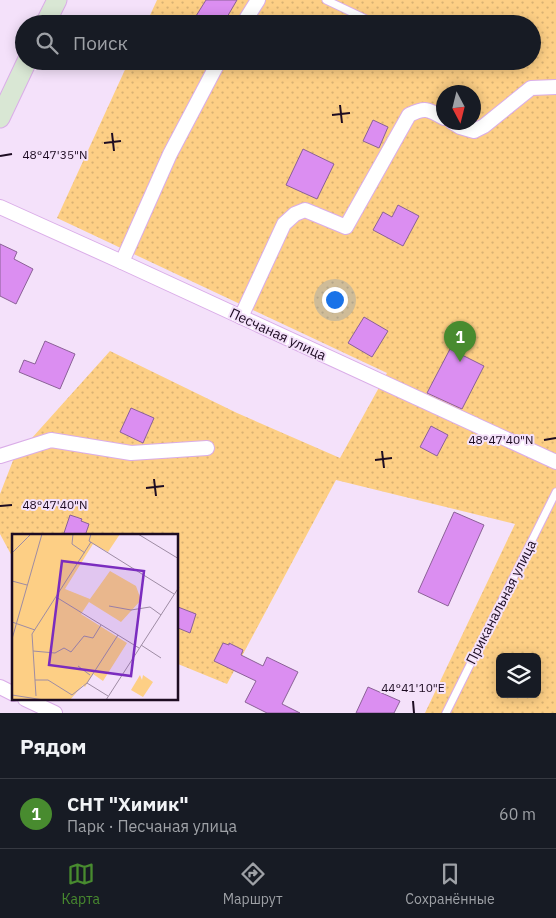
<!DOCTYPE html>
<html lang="ru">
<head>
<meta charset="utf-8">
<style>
	body { margin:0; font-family:"IBM Plex Sans",sans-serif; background:#20242c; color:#f1f3f6 }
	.controls { position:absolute; right:15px; bottom:15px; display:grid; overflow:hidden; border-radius:8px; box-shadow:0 2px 12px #0003 }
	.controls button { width:45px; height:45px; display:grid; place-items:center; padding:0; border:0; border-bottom:1px solid #363941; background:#171b24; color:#f1f3f6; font:25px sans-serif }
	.compass { position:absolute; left:436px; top:85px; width:45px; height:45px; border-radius:50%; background:#171b24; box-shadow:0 2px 12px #0003; rotate:173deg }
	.you { position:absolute; left:334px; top:299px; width:18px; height:18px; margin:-12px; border:4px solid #fff; border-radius:50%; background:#1a73e8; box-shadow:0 0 0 8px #1a73e833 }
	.badge { display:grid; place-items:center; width:32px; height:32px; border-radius:50%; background:#488b2f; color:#fff; font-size:16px; font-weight:700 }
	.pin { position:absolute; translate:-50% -41px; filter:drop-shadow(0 1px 2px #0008) }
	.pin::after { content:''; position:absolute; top:26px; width:18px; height:15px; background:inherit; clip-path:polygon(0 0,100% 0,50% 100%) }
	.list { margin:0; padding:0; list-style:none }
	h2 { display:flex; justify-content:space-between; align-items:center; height:65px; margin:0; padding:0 20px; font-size:21px }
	h2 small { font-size:16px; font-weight:400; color:#9ea1a6 }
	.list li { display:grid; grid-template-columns:32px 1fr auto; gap:15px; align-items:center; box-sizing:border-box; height:70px; padding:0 20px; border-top:1px solid #363941 }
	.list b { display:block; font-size:19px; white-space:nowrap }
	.list p { margin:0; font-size:16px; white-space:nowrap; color:#9ea1a6 }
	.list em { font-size:16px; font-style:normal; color:#9ea1a6 }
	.icon { flex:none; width:28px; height:28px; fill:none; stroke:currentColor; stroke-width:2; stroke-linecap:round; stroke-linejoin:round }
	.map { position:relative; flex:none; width:556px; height:713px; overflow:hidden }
	.search { position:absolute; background:#171b24; box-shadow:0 2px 12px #0003; left:15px; right:15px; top:15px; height:55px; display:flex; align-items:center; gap:12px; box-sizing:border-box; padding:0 18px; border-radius:28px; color:#9ea1a6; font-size:19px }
	.sheet { height:135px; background:#171b24 }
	nav { display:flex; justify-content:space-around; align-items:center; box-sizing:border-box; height:70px; border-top:1px solid #363941; background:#171b24; font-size:14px; color:#9ea1a6 }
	nav a { display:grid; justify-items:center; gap:2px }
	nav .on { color:#488b2f }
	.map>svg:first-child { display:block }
	.park { fill:url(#park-dots); fill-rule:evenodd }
	.building { fill:#db8ef1; stroke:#8b6197 }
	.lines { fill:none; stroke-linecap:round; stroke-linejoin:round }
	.lane-casing { stroke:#daade8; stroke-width:9 }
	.street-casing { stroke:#daade8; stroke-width:16 }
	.secondary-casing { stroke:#daade8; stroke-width:21 }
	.lane { stroke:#fff; stroke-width:7 }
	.street { stroke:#fff; stroke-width:14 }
	.secondary { stroke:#d9e7d4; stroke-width:19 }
	.ticks { fill:none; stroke:#1d0c22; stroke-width:2 }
	.labels { text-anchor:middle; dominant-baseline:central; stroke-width:4; stroke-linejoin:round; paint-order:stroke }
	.street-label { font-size:14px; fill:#1d0c22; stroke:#f4e1fa }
	.inset-road { fill:none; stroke:#9e8ca4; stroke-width:1 }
	.view { fill:#7b2cbf; fill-opacity:0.15; stroke:#7b2cbf; stroke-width:2.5 }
	.inset-edge { fill:none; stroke:#1d0c22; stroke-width:2.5 }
	.ticks-label { font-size:12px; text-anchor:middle; fill:#1d0c22; stroke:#f4e1fa; stroke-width:4; stroke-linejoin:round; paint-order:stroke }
</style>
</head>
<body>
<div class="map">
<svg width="556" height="713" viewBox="0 0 556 713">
	<defs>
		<pattern id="park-dots" width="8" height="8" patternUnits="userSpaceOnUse" patternTransform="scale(1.25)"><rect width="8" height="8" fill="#fdcf85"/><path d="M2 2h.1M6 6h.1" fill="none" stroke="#d8b173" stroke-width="1.8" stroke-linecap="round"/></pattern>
	</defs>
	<rect width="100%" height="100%" fill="#f4e1fa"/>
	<path class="park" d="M157,0H556V713H425L515,524L336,480L227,684L178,664V536H14V560L0,534V494L14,458L110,351L237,413L340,458L387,373L57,218L129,61H532V24H146ZM444,92H474V122H444ZM500,657H537V694H500Z"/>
	<g class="building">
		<polygon points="206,0 237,0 223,24 209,24 196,16"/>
		<polygon points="373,120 388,127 379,148 363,141"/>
		<polygon points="303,149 334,164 317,199 286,185"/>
		<polygon points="398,205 419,216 403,246 373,230 383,212 392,217"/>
		<polygon points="0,244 17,252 14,259 33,269 16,304 0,296"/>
		<polygon points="364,317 388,331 372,357 348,343"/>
		<polygon points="45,341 75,354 60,389 19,372 24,360 35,364"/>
		<polygon points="450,349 484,366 462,409 427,393"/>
		<polygon points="131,408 154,418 143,443 120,432"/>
		<polygon points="431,426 448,435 437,456 420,447"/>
		<polygon points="454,512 484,525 448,606 418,592"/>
		<polygon points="70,515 82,519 81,521 89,524 85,536 63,536"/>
		<polygon points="178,607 196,614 190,633 178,628"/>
		<polygon points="223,643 229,645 229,643 243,650 241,655 263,666 267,657 298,672 282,704 300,713 267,713 245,702 256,681 214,661"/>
		<polygon points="368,687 400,701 394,713 356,713"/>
	</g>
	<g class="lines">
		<g class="lane-casing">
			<g id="lane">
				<polyline points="326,0 366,19"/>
				<polyline points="446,713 556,492"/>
			</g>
		</g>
		<g class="street-casing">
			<g id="street">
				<polyline points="243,24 258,0"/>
				<polyline points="452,122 460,127 474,131 484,126 531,88 556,87"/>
				<polyline points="0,207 122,262 556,462"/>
				<polyline points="122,262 170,154 219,61"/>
				<path d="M241,317L284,224L295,214L305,210L346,227L409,115C425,107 428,109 444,118"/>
				<polyline points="0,456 51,440 131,453 207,448"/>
				<polyline points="0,687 14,694"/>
				<polyline points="25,699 55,713"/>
			</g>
		</g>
		<g class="secondary-casing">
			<g id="secondary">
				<polyline points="45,24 57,0"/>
				<polyline points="0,118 27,61"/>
			</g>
		</g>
		<use href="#lane" class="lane"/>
		<use href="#street" class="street"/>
		<use href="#secondary" class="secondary"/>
	</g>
	<path class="ticks" d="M340,105L342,123M332,115L350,113M112,133L114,151M104,143L121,141M0,156L12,154M544,440L556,438M382,451L384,468M375,460L392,458M154,479L156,496M146,488L164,486M0,506L12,505M413,701L414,713"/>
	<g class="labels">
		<g class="street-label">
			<text transform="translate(278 334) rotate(25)">Песчаная улица</text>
			<text transform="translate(501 602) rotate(-63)">Приканальная улица</text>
		</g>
	</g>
	<g transform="translate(12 534)">
		<rect width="166" height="166" fill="#f4e1fa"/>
		<path d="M128,141L130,146L131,141L141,148L131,163L119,156Z" fill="#fdcf85"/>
		<path d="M0,0H108L96,18L81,10L53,55L78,65L98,37L124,52L129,66L109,88L77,68L69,80L115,109L91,147L81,140L73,153L71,151L58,166H0Z" fill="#fdcf85"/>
		<path class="inset-road" d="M61,0L60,10L73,19M79,0L77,7L162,60M126,0L167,25M0,19L19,0M0,47L15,51M44,63L127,114M97,72L119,76L138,73L149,81M0,88L23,96M0,105L30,0M129,111L149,124M21,117L43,119L52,114L59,118L72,102L81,104L89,91M66,132L78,141M23,146H36L60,161L75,149L96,162M75,149L106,101M0,161L32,166M24,162L20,100L79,8M94,166L167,53"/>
		<path class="view" d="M50,27L132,37L119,142L37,131Z"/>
		<rect width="166" height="166" class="inset-edge"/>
	</g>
	<g class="ticks-label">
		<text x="55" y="159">48°47'35"N</text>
		<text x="501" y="444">48°47'40"N</text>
		<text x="55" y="509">48°47'40"N</text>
		<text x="413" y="692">44°41'10"E</text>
	</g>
</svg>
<div class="controls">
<button><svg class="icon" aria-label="layers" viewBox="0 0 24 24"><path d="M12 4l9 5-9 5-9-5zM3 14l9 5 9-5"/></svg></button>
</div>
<svg class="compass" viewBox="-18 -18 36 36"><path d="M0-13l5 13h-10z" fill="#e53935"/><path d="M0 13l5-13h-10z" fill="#9ea1a6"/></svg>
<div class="you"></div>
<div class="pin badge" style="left:460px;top:362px">1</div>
<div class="search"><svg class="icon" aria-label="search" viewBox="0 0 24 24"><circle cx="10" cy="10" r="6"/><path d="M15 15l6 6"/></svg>Поиск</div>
</div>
<section class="sheet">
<h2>Рядом<small></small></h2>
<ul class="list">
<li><span class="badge">1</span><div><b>СНТ &quot;Химик&quot;</b><p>Парк · Песчаная улица</p></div><em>60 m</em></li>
</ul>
</section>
<nav>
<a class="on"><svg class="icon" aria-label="map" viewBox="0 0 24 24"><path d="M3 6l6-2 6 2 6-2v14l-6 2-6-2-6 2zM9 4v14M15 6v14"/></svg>Карта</a>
<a><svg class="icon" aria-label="directions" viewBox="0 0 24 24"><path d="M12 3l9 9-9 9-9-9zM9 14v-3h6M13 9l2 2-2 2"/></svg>Маршрут</a>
<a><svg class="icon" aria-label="saved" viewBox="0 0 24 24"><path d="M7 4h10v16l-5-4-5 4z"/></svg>Сохранённые</a>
</nav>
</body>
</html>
